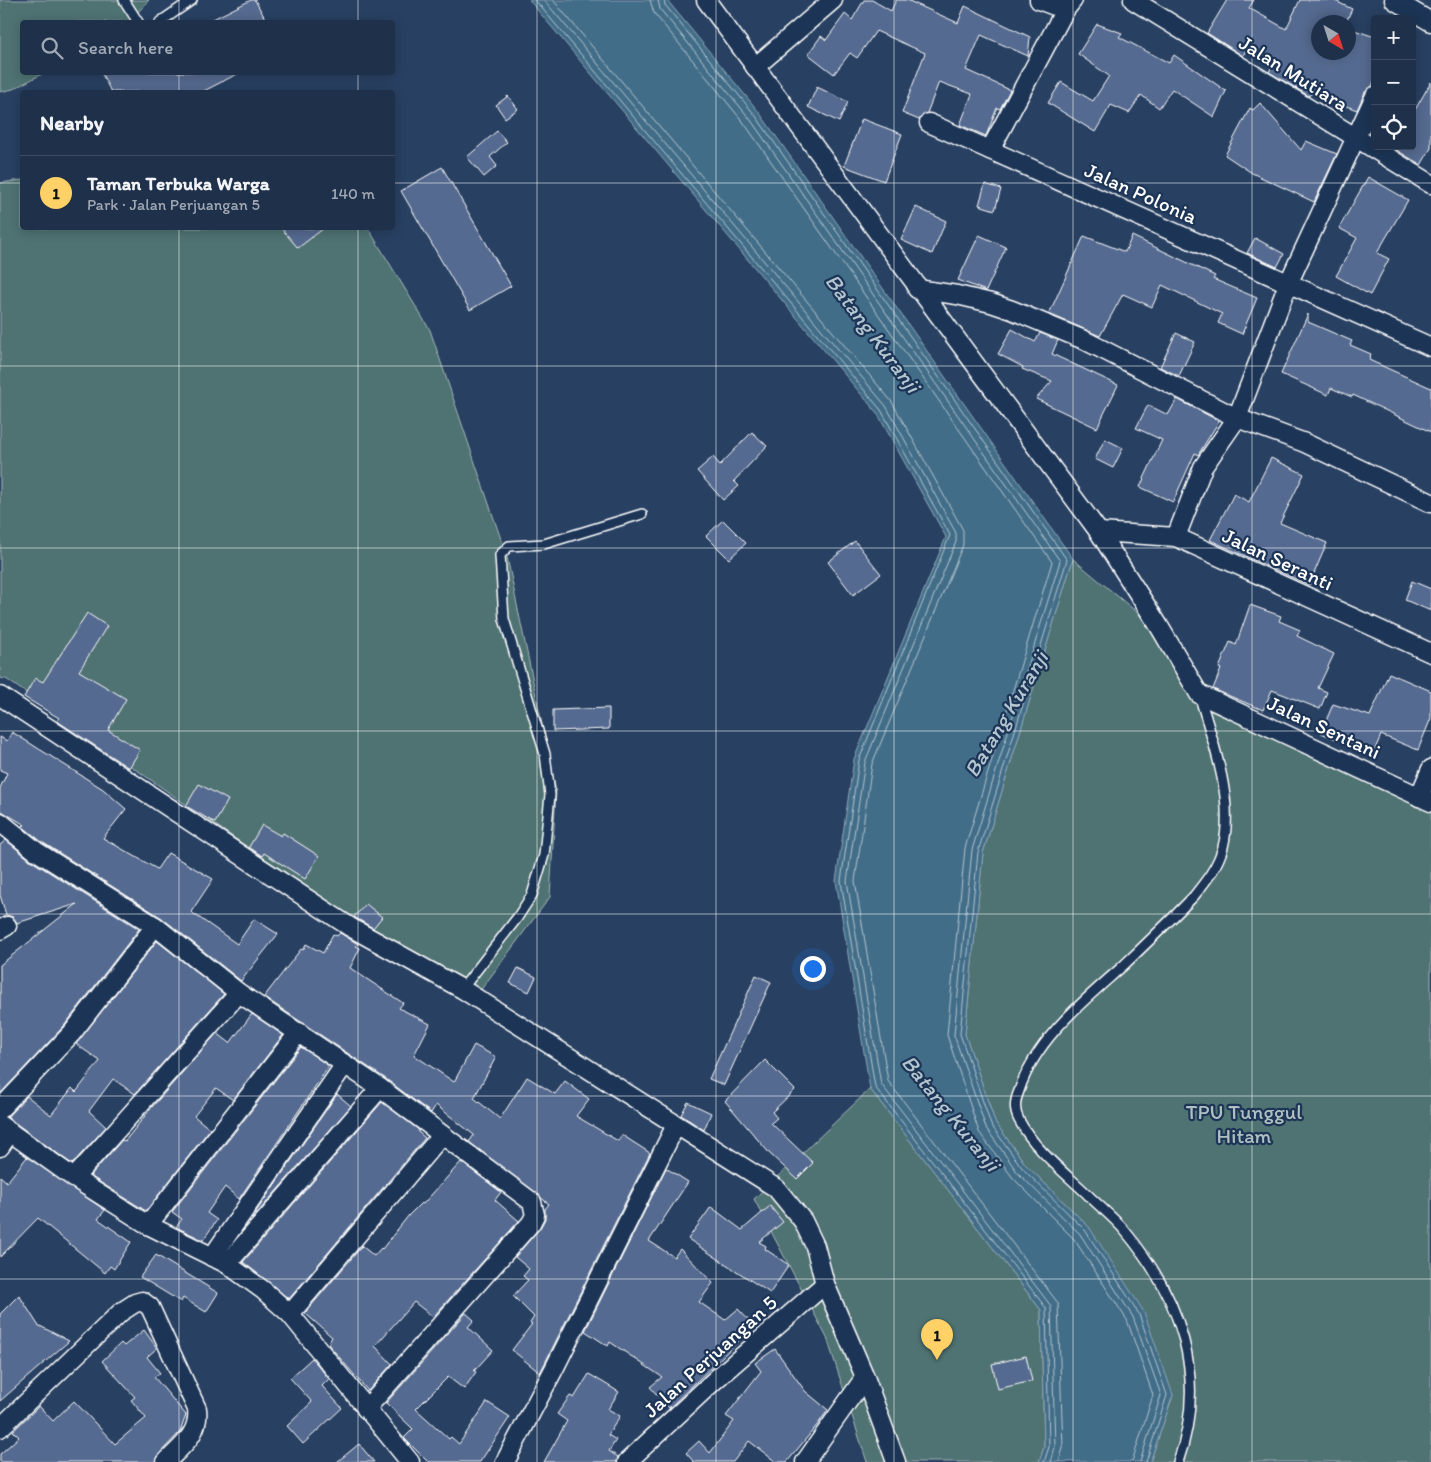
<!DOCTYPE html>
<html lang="en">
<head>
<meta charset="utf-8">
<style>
	body { margin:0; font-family:Itim,sans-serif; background:#263851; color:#f1f3f6 }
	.controls { position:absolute; right:15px; top:15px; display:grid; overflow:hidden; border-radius:5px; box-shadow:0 2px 12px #0003 }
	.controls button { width:45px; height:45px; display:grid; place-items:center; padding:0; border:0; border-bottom:1px solid #3c4b62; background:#1e304a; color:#f1f3f6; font:25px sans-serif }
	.compass { position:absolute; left:1311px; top:15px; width:45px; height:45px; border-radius:50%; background:#1e304a; box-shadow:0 2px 12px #0003; rotate:141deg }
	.you { position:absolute; left:812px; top:968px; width:18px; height:18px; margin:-12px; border:4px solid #fff; border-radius:50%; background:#1a73e8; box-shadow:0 0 0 8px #1a73e833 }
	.badge { display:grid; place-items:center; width:32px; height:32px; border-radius:50%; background:#ffd166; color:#111; font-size:16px; font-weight:700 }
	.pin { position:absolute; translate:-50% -41px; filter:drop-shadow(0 1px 2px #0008) }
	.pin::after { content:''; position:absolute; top:26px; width:18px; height:15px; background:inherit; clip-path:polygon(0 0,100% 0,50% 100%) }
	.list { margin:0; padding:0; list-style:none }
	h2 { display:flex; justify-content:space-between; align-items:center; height:65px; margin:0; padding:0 20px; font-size:21px }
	h2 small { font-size:16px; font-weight:400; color:#a1a9b5 }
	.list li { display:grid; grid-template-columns:32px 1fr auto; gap:15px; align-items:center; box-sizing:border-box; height:75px; padding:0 20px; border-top:1px solid #3c4b62 }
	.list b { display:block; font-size:19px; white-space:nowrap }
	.list p { margin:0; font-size:16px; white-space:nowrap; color:#a1a9b5 }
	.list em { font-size:16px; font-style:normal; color:#a1a9b5 }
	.icon { flex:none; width:28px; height:28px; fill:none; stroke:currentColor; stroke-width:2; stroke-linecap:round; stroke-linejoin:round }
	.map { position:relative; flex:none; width:1431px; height:1462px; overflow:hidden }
	.search { position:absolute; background:#1e304a; box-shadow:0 2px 12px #0003; left:20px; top:20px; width:375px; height:55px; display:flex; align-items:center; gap:12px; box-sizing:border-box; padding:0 18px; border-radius:5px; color:#a1a9b5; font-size:19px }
	.panel { position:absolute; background:#1e304a; box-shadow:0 2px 12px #0003; left:20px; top:90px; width:375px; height:140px; border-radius:5px }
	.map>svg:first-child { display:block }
	.green { fill:#4f7272; stroke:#a7b8b8 }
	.water { fill:#426d88; stroke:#8ea7b8 }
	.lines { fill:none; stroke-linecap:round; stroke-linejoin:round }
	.shore { stroke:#b3c5cf; stroke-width:1 }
	.building { fill:#556a90; stroke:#fff }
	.lane-casing { stroke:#fff; stroke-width:12 }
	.street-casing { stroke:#fff; stroke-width:21 }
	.lane { stroke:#1d3557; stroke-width:9 }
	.street { stroke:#1d3557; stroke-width:18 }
	.grid { fill:none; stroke:#fff; stroke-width:1; stroke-opacity:0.55 }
	.labels { text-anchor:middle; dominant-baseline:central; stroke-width:4.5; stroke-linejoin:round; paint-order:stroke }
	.street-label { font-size:21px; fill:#fff; stroke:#1d3557 }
	.park-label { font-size:21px; fill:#b0c0c0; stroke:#1d3557 }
	.water-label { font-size:22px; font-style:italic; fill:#b3c5cf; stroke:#1d3557 }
</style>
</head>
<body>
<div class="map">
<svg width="1431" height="1462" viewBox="0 0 1431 1462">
	<rect width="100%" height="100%" fill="#284062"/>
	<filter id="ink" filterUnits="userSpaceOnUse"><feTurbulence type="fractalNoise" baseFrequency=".02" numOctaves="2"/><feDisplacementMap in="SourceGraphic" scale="10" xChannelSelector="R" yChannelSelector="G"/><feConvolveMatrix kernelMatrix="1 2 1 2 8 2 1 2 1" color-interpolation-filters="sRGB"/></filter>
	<g filter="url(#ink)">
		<g class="green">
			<polygon points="0,0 149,0 129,22 22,22 22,72 44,73 13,89 0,92"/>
			<polygon points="22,180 22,228 368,228 430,330 507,557 556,791 550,897 471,1003 6,679 0,678 0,183"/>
			<polygon points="1073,559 1139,614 1204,708 1431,809 1431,1462 1150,1462 1173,1395 1089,1227 1026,1165 995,1122 965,1034 983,853"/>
			<polygon points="870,1089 1041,1310 1044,1447 1039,1462 867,1462 827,1338 754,1199"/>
		</g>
		<polygon class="water" points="529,0 667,0 759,112 1073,559 983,853 965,1034 995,1122 1026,1165 1089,1227 1144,1312 1173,1395 1150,1462 1039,1462 1044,1447 1041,1310 870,1089 836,881 854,759 946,537 877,413"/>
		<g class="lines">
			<g class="shore">
				<polyline points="535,0 881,410 950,535 859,760 841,881 875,1087 1046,1308 1049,1447 1044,1462"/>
				<polyline points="544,0 886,406 956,533 956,542 865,762 847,881 881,1084 1051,1306 1055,1447 1051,1462"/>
				<polyline points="553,0 892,402 963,530 963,545 872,764 855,881 888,1081 1058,1303 1063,1448 1059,1462"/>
				<polyline points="650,0 654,13 744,123 1052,562 965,848 947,1035 979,1132 1013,1178 1074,1239 1127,1320 1153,1395 1132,1462"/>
				<polyline points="658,0 660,9 750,119 1060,561 972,850 954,1035 986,1128 1018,1173 1080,1234 1133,1317 1161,1395 1140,1462"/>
				<polyline points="664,0 665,5 755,115 1067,560 978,852 960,1034 991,1125 1023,1169 1085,1230 1139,1314 1167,1395 1146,1462"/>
			</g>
		</g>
		<g class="building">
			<polygon points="251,0 255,0 267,22 207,22"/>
			<polygon points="864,0 872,0 891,11 896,0 907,0 958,23 965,6 1030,37 1028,56 981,35 966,70 1010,90 1000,109 997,108 986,136 960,125 972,94 939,82 927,113 919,120 902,113 925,53 876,31 857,58 850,53 834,74 808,54 821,36 826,40 845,14 852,20"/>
			<polygon points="1227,0 1254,0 1249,8 1286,29 1300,0 1333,0 1352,9 1346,22 1318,22 1318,52 1348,52 1348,28 1375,37 1375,79 1372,86 1365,92 1357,110 1311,93 1309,96 1269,72 1275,60 1247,48 1243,56 1207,33"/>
			<polygon points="1097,24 1122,33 1119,37 1169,63 1174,55 1226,91 1214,117 1172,89 1159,108 1141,95 1129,113 1111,105 1095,132 1048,103 1061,82 1093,101 1109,76 1078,54"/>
			<polygon points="101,72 241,72 202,92 111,92"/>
			<polygon points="1431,82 1431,148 1421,165 1390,146 1412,146 1412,115"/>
			<polygon points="817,87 848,102 839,122 808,107"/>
			<polygon points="508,96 518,109 505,118 496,105"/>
			<polygon points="1260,103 1301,150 1306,141 1337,154 1314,202 1252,173 1225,155 1250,108 1253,110"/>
			<polygon points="862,119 902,134 884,181 844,166"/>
			<polygon points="497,131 507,142 490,157 497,166 484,177 467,157"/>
			<polygon points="442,167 511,286 470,310 401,191"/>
			<polygon points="1368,177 1408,200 1377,253 1389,259 1370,295 1336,276 1357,238 1339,228"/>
			<polygon points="985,184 1001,189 995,210 979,205"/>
			<polygon points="916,207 946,221 932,254 901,240"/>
			<polygon points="281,228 324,228 298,248"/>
			<polygon points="979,235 1006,247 986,291 958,280"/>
			<polygon points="1084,236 1125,252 1132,236 1215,276 1213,279 1257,298 1242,334 1218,323 1222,314 1162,285 1152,307 1123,294 1100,336 1049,314"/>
			<polygon points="1255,238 1284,254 1277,267 1247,253"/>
			<polygon points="1308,314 1308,322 1352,341 1350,345 1371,354 1369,360 1431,388 1431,432 1353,395 1352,397 1331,388 1328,395 1281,374"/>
			<polygon points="1012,329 1035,342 1040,333 1058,340 1052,354 1118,385 1097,428 1036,399 1052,381 1022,369 1023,367 998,354"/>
			<polygon points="1176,333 1195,342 1179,376 1160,367"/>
			<polygon points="1177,399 1219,421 1198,455 1195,453 1173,502 1140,487 1162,440 1136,428 1148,405 1168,415"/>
			<polygon points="752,432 767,446 734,481 739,486 723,500 697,471 713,457 720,465"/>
			<polygon points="1105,439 1123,448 1113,468 1095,459"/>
			<polygon points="1271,458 1304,474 1280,523 1327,543 1309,585 1210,540 1234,494 1249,502"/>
			<polygon points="723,520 746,543 729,559 706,536"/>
			<polygon points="855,541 881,574 853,595 828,562"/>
			<polygon points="1412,581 1431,589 1431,611 1405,600"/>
			<polygon points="1250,605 1281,616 1279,621 1300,630 1297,636 1334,654 1318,688 1327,692 1320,709 1272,690 1263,710 1213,689 1221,669 1219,668 1230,642 1236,645"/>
			<polygon points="87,613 107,626 79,671 126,699 108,730 140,750 129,768 57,721 59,718 24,697 35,678 43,682"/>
			<polygon points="1389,673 1431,691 1431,718 1418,750 1381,735 1373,754 1321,733 1333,704 1370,716"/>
			<polygon points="609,708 609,729 553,731 553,710"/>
			<polygon points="12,732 103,789 126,809 103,838 157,869 168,853 213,879 191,912 237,944 254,919 278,934 241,981 162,918 42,842 22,826 25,825 0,810 0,788 7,773 0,770 0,737 7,741"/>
			<polygon points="199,784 228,800 215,823 186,806"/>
			<polygon points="262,825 281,836 283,833 319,856 305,879 264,853 262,856 249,847"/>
			<polygon points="6,840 30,860 139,929 64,1026 0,1094 0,965 77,904 17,923 13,917 6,915 0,895 0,845"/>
			<polygon points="366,904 382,917 373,928 354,917"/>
			<polygon points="340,933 358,944 356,946 360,948 350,968 403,1003 399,1008 430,1024 414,1055 454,1082 474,1045 496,1057 474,1098 500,1119 527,1077 555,1094 565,1081 589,1099 576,1116 618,1141 622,1135 650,1153 540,1373 512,1350 532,1324 530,1323 534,1317 513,1296 528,1280 523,1276 529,1269 515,1257 540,1228 545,1219 545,1209 549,1204 469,1142 474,1135 436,1105 431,1113 386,1079 264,997 301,949 303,950 306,944 323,953 333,934 337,936"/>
			<polygon points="157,941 224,994 135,1094 113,1079 89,1111 106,1127 72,1164 7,1117 27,1096 51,1115 72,1088 76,1092 100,1061 76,1044"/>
			<polygon points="518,968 536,977 529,992 510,983"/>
			<polygon points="756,975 771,982 724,1085 709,1079"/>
			<polygon points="252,1014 283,1035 233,1100 216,1088 194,1116 210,1129 146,1211 90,1176 122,1140 125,1141 152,1107 217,1033 230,1043"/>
			<polygon points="301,1047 329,1066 239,1199 225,1187 207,1213 217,1220 203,1240 176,1227 182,1219 172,1212"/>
			<polygon points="765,1060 795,1090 772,1112 777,1118 771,1123 813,1163 797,1179 770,1154 725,1101"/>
			<polygon points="337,1094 351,1106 252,1219 251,1219"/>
			<polygon points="382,1102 419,1130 418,1132 425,1138 289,1299 243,1262"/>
			<polygon points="688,1102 711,1113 704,1130 681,1115"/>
			<polygon points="27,1157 105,1210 98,1219 131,1242 114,1269 110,1266 105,1273 38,1218 0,1257 0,1176 7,1182"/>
			<polygon points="461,1162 501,1192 495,1200 519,1221 433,1317 414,1302 375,1346 392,1364 368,1391 328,1344 332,1337 305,1313 362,1246 374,1256 381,1248 382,1249 409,1215 421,1203 423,1204"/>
			<polygon points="666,1168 688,1182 649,1241 674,1257 680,1249 713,1283 699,1302 725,1320 738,1309 754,1326 669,1408 650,1387 662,1377 610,1342 608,1346 585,1331"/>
			<polygon points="770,1206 783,1222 759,1242 766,1246 765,1249 789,1265 770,1293 688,1239 711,1207 742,1230"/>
			<polygon points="156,1255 218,1293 206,1312 183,1298 181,1302 140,1277"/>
			<polygon points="19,1295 38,1325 69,1341 0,1401 0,1314"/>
			<polygon points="466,1313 474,1320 468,1327 493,1350 474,1371 476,1372 464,1389 448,1377 416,1409 449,1439 451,1437 459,1444 487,1402 510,1417 480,1462 428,1462 404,1438 413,1429 386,1403"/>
			<polygon points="144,1330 157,1348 147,1357 160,1373 154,1377 186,1415 180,1432 159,1454 156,1462 0,1462 0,1454 19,1437 13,1431 39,1406 53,1421 74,1401 115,1444 146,1418 131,1400 135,1397 102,1361 121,1343 124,1346"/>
			<polygon points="775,1349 805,1391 828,1410 818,1424 787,1462 776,1462 749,1441 733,1462 694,1462 686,1453 699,1441 710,1453 734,1421 726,1416 761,1371 755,1363"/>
			<polygon points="1026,1356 1032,1381 998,1389 992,1364"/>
			<polygon points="312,1358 329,1379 322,1386 342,1408 303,1444 287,1426 312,1402 290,1378"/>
			<polygon points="589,1374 619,1392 608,1409 620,1416 608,1435 616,1440 609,1451 618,1457 617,1462 544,1462 567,1421 557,1414 570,1396 574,1398"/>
			<polygon points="359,1444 374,1462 337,1462"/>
		</g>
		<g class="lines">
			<g class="lane-casing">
				<g id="lane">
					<polyline points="124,0 138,22"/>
					<polyline points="160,22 192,0"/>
					<polyline points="462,989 517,918 532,895 544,855 550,795 545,754 504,619 500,555 509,546 544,544 642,514"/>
					<path d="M1178,1462C1208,1377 1181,1298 1125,1231C1114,1218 1100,1207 1087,1194C1064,1172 1034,1149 1019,1120C1014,1111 1015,1100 1019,1091C1036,1038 1085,1000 1124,965C1148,942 1171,920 1194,896C1206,881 1218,866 1223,847C1235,799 1212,740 1199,694"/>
				</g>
			</g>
			<g class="street-casing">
				<g id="street">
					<polyline points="706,0 1099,532 1159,626 1199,694 1431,802"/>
					<polyline points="1039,0 1065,10"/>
					<polyline points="1073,0 1065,10 990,150 1431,347"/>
					<polyline points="1133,0 1431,184"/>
					<polyline points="1394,0 1431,22"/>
					<polyline points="755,67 833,0"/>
					<polyline points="929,123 990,150"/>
					<polyline points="917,289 957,295 991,303 1012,310 1084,340 1237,418 1305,443 1431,503"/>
					<polyline points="1099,532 1176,537 1431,653"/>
					<polyline points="1176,537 1203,467 1237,418 1288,284 1375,96"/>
					<polyline points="0,696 350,927 462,989 776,1188 803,1221 815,1246 825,1284 865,1377 896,1462"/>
					<polyline points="1419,797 1431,769"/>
					<polyline points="0,822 36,851 155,926 239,993 380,1088 532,1202 535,1215 531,1223 366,1409"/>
					<polyline points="0,930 7,926"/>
					<polyline points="0,1109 72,1033 155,926"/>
					<polyline points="0,1125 74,1178 148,1225 227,1264 263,1290 290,1314 410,1462"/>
					<polyline points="0,1147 10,1132"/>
					<polyline points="74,1178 239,993"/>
					<polyline points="148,1225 299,1032"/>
					<polyline points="212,1257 345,1064"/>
					<polyline points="227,1264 380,1088"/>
					<polyline points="290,1314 442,1135"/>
					<path d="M0,1428L121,1312L135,1303L142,1301L150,1307L197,1409C200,1433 182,1446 166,1462"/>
					<polyline points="505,1462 554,1369 676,1125"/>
					<polyline points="627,1462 715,1380 825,1284"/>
					<polyline points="805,1462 865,1377"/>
				</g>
			</g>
			<use href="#lane" class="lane"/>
			<use href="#street" class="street"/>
		</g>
	</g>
	<path class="grid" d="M179,0V22M358,0V22M537,0V1462M716,0V1462M894,0V1462M1073,0V1462M1252,0V1462M179,72V92M358,72V92M0,183H22M392,183H1431M179,228V1462M358,228V1462M0,366H1431M0,548H1431M0,731H1431M0,914H1431M0,1096H1431M0,1279H1431"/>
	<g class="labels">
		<g class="street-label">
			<text transform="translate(1294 73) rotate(32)">Jalan Mutiara</text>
			<text transform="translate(1141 193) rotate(24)">Jalan Polonia</text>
			<text transform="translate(1278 559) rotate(25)">Jalan Seranti</text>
			<text transform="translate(1324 727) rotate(25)">Jalan Sentani</text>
			<text transform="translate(710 1356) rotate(-42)">Jalan Perjuangan 5</text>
		</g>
		<g class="park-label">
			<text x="1244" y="1111">TPU Tunggul<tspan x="1244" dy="24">Hitam</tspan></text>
		</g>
		<g class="water-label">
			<text transform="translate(873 333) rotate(53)">Batang Kuranji</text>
			<text transform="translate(1006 714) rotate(-59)">Batang Kuranji</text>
			<text transform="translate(951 1113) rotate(51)">Batang Kuranji</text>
		</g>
	</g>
</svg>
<div class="controls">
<button>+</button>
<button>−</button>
<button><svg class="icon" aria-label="locate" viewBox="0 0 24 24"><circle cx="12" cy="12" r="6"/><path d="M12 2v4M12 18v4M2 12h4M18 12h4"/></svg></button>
</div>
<svg class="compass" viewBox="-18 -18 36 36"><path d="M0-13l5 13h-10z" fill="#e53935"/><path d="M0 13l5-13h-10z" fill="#a1a9b5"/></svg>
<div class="you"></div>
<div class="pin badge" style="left:937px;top:1360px">1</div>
<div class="search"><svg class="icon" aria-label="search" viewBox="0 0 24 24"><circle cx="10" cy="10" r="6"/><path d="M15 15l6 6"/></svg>Search here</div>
<section class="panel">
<h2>Nearby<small></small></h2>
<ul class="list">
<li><span class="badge">1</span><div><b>Taman Terbuka Warga</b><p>Park · Jalan Perjuangan 5</p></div><em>140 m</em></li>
</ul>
</section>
</div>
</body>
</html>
